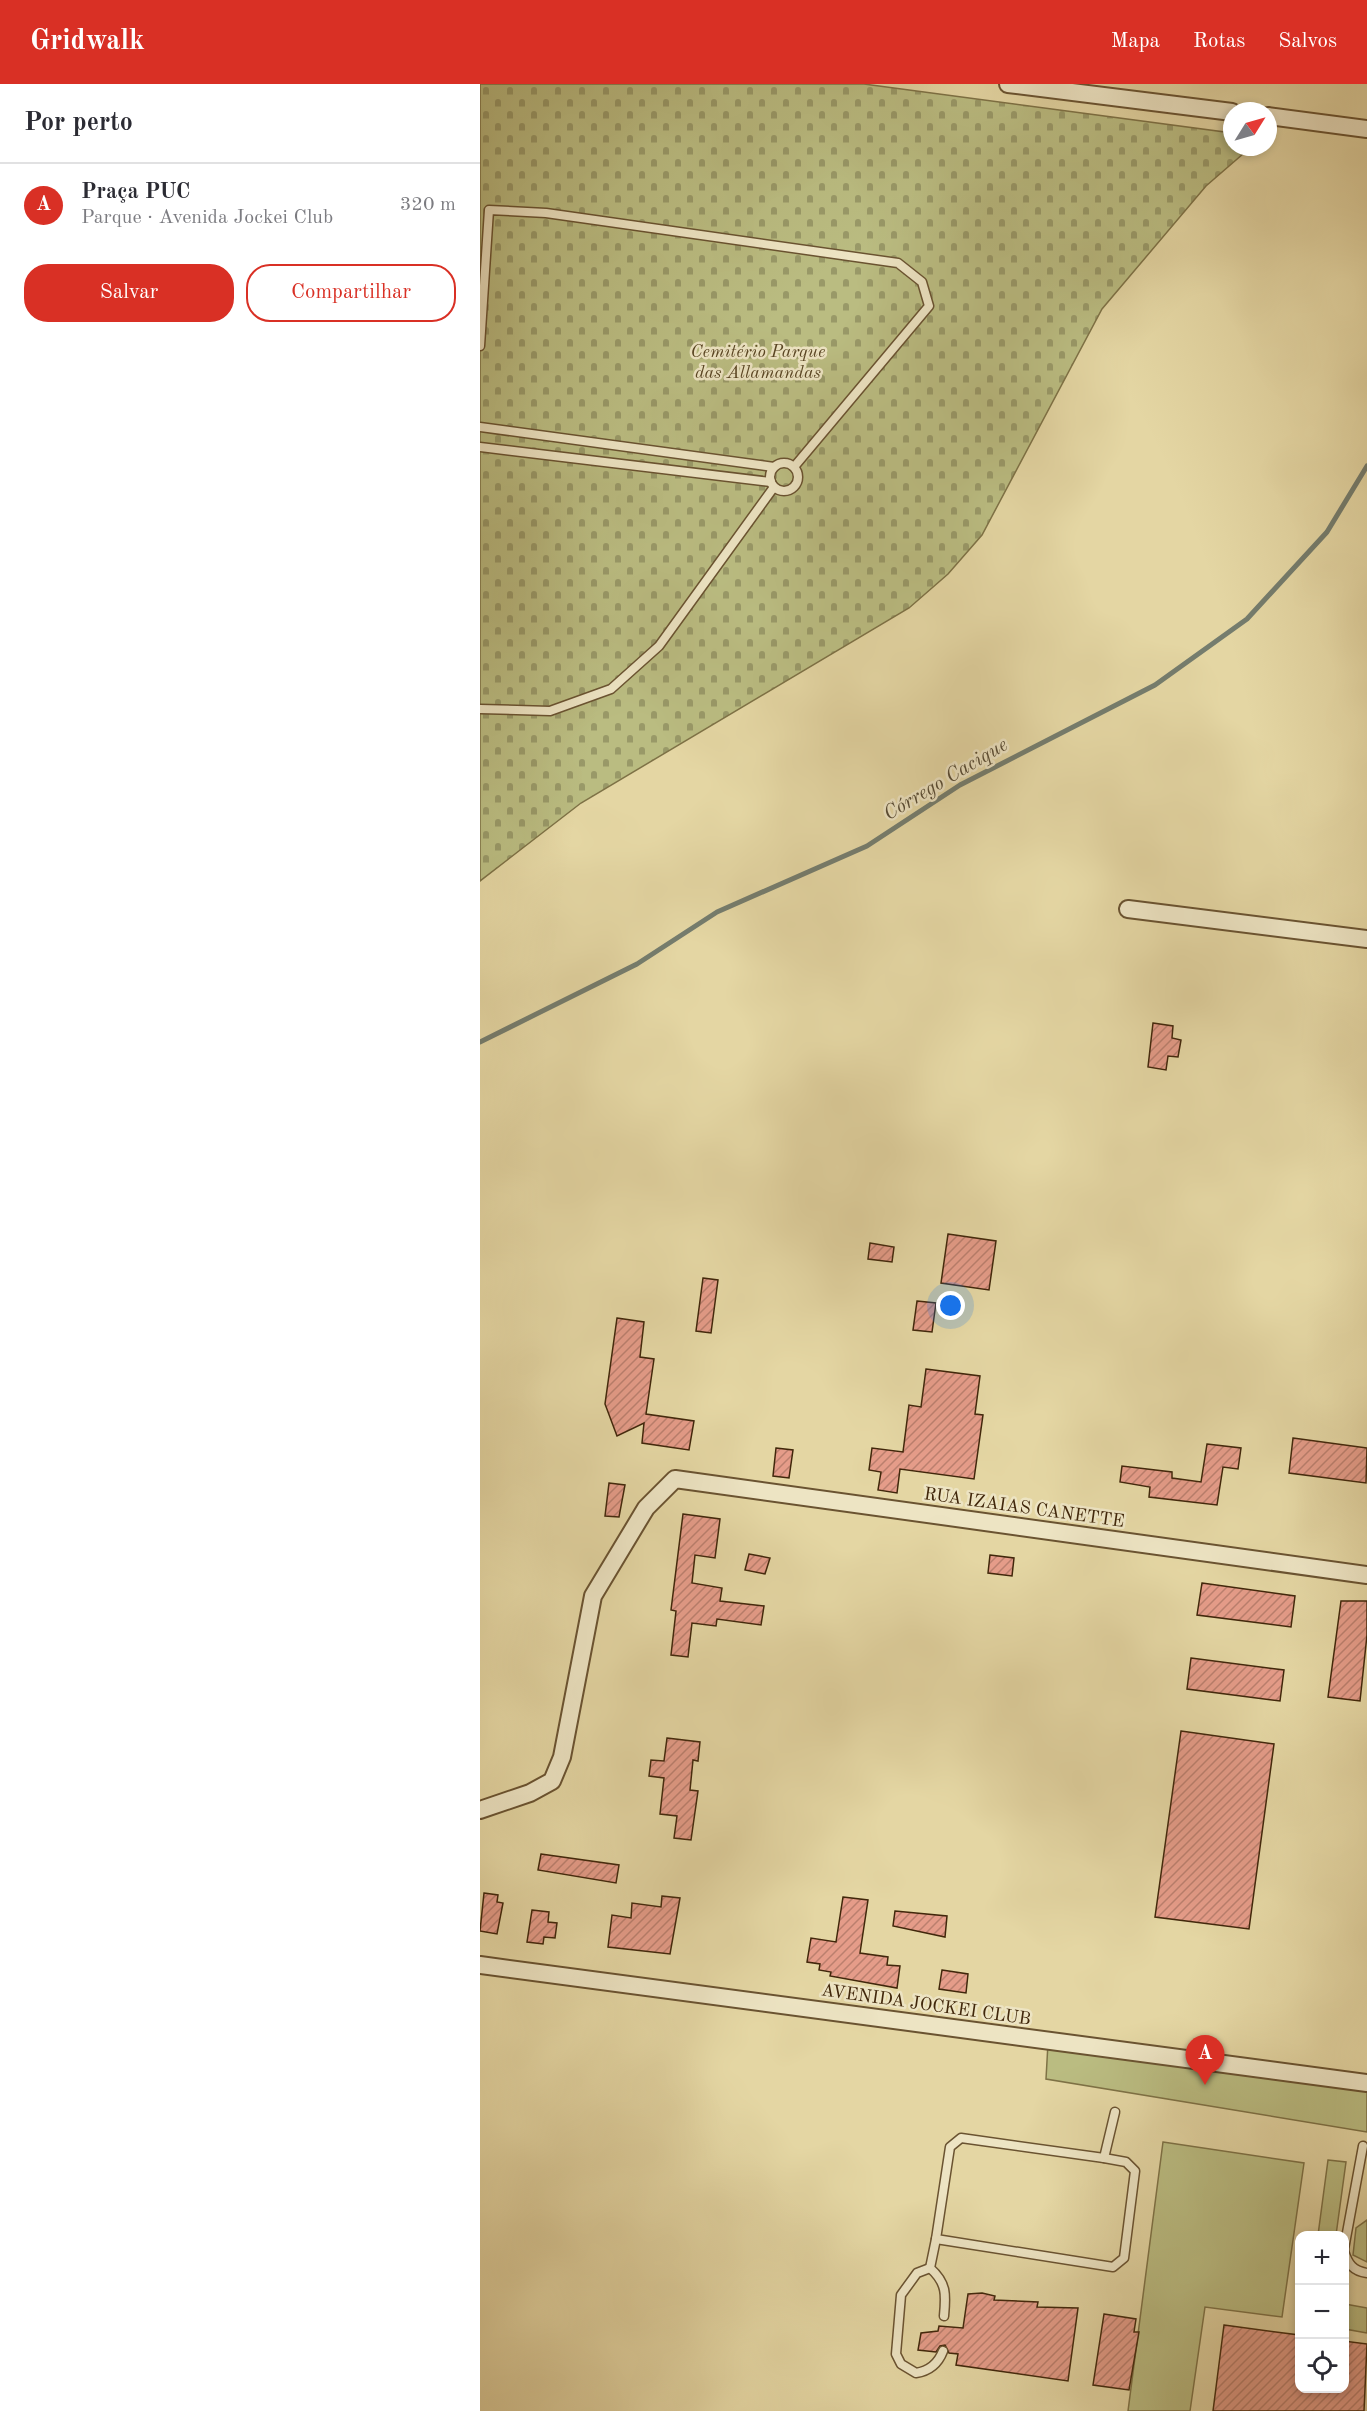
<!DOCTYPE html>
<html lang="pt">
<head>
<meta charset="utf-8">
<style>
	body { margin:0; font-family:"Old Standard TT",serif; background:#f2f2f3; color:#2b2b33 }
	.controls { position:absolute; right:18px; bottom:18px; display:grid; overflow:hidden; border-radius:12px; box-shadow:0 3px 9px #0003 }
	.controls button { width:54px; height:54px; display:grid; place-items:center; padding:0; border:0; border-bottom:2px solid #e1e1e2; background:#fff; color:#2b2b33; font:30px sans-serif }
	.compass { position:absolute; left:743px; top:18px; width:54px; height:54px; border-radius:50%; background:#fff; box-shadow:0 3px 9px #0003; rotate:53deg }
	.you { position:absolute; left:471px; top:1222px; width:21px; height:21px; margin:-15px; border:4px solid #fff; border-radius:50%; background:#1a73e8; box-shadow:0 0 0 9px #1a73e833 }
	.badge { display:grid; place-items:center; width:39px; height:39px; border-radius:50%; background:#d93025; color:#fff; font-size:20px; font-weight:700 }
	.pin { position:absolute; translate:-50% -50px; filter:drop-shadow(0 2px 3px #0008) }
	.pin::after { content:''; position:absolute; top:32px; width:21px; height:18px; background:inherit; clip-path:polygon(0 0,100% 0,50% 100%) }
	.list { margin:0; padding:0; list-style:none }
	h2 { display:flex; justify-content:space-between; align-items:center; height:78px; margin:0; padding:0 24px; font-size:26px }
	h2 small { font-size:20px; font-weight:400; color:#7c7c81 }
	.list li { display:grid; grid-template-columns:39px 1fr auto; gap:18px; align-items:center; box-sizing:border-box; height:84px; padding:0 24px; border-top:2px solid #e1e1e2 }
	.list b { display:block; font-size:22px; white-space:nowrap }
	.list p { margin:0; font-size:20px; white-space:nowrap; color:#7c7c81 }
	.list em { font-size:20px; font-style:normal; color:#7c7c81 }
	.actions { display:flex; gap:12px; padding:18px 24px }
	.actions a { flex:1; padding:14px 0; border:2px solid #d93025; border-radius:24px; text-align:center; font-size:21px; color:#d93025 }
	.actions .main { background:#d93025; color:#fff }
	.icon { flex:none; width:33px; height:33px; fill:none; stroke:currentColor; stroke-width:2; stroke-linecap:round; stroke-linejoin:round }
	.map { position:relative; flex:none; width:887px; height:2327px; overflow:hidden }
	header { display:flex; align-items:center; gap:36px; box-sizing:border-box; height:84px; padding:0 30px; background:#d93025; color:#fff }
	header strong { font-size:28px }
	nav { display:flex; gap:33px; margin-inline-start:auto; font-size:21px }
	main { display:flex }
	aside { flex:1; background:#fff }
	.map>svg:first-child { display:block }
	.green { fill:#babc81; stroke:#7e7246; stroke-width:1.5 }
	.cemetery { fill:url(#cemetery-stones); stroke:#7e7246; stroke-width:1.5 }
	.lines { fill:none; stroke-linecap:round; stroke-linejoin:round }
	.stream { stroke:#757d6e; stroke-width:5 }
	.building { fill:url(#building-hatch); stroke:#41270b; stroke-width:1.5 }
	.service-casing { stroke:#6a5331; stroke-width:11 }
	.minor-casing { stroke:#6a5331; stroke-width:20 }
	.service { stroke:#ede4c3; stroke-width:8 }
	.minor { stroke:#ede4c3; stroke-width:16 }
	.labels { text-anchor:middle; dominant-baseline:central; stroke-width:5; stroke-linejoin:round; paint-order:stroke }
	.park-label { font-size:18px; font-style:italic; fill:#594523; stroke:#ede4c3 }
	.street-label { font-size:18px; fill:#41270b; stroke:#ede4c3 }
	.water-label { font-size:20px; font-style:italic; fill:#574b34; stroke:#ede4c3 }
</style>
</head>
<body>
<header>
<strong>Gridwalk</strong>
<nav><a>Mapa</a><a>Rotas</a><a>Salvos</a></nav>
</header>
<main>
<aside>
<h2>Por perto<small></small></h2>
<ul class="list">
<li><span class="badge">A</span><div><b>Praça PUC</b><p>Parque · Avenida Jockei Club</p></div><em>320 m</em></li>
</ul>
<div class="actions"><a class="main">Salvar</a><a>Compartilhar</a></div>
</aside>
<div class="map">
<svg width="887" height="2327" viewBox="0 0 887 2327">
	<defs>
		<pattern id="cemetery-stones" width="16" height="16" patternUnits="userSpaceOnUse" patternTransform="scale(1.5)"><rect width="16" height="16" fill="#babc81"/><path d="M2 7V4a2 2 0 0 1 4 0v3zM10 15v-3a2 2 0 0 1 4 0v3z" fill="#999968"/></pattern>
		<pattern id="building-hatch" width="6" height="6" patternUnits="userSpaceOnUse" patternTransform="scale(1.5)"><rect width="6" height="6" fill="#e59c89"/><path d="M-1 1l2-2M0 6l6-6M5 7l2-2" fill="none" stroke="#bb7f6e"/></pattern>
	</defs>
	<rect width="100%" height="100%" fill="#e4d6a3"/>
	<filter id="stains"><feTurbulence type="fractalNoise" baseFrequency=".00333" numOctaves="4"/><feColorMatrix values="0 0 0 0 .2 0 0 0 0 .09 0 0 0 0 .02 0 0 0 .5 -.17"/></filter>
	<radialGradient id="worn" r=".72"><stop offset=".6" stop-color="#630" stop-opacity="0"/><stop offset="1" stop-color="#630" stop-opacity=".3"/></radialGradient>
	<g class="green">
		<polygon points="568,1959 887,2007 887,2048 566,1995"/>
		<polygon points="683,2058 824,2079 802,2233 725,2223 710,2327 648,2327"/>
		<polygon points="848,2076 866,2078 856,2151 838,2151"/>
		<polygon points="887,2136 887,2178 873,2171 876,2144"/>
		<polygon points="865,2220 887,2224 887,2249 865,2245"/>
	</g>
	<polygon class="cemetery" points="0,0 384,0 752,49 752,63 771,63 726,102 622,225 502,451 468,490 429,524 101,719 0,797"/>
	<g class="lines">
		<polyline class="stream" points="0,958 157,880 237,828 387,762 480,701 675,601 767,535 847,448 887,382"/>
	</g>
	<g class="building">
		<polygon points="673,939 693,942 692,954 701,956 698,973 688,972 686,986 668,983"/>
		<polygon points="468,1150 516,1157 509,1206 461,1199"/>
		<polygon points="390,1159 414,1163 412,1178 388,1175"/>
		<polygon points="223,1194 238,1196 231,1249 216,1247"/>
		<polygon points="437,1217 456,1219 452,1248 433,1246"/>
		<polygon points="137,1234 164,1238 160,1273 174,1275 166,1330 214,1337 209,1366 162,1359 164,1339 137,1352 125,1320"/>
		<polygon points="446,1285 500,1292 495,1330 503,1331 494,1395 420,1385 417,1409 398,1406 401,1388 389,1386 392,1364 423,1368 429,1321 441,1323"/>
		<polygon points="813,1354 887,1364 886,1399 809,1389"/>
		<polygon points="727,1360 761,1364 758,1385 743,1383 737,1421 669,1413 670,1403 640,1398 642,1382 692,1388 692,1394 721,1398"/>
		<polygon points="296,1364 313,1366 309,1394 293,1392"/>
		<polygon points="129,1399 145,1401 139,1433 125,1432"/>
		<polygon points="203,1430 240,1435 235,1474 215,1471 212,1499 242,1504 240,1517 284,1522 281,1541 237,1535 236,1542 212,1539 208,1573 191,1571 196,1527 191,1526"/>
		<polygon points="269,1470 290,1474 285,1490 265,1486"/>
		<polygon points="510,1471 534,1474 532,1492 508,1489"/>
		<polygon points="722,1499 815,1512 811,1543 717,1531"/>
		<polygon points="861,1517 887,1517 887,1551 880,1617 848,1613"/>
		<polygon points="711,1574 804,1586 800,1617 707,1605"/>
		<polygon points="701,1647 794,1660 769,1845 675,1833"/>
		<polygon points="187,1654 220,1658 218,1677 213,1676 210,1706 218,1707 211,1756 194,1754 197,1732 180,1730 184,1694 169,1692 171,1676 184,1677"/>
		<polygon points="61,1770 139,1781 136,1799 58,1786"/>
		<polygon points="4,1809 18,1811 17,1818 23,1819 17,1850 0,1847"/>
		<polygon points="182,1812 200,1814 190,1870 128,1863 132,1831 151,1834 152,1819 181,1823"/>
		<polygon points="363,1813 388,1816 380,1869 408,1873 407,1881 420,1882 417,1904 350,1892 351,1888 339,1886 340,1880 327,1878 331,1854 356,1858"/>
		<polygon points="52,1826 69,1828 68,1838 77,1839 75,1854 64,1853 63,1860 47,1858"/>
		<polygon points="415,1827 467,1832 465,1853 413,1842"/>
		<polygon points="462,1886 488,1890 486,1909 459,1905"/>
		<polygon points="502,2209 515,2212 514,2216 558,2218 557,2223 598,2224 588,2297 476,2281 478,2270 469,2269 465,2261 460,2262 456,2268 438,2266 441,2249 458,2247 459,2242 483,2244 488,2210"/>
		<polygon points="624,2230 656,2235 654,2248 659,2248 649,2306 613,2301"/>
		<polygon points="744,2241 819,2251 819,2304 864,2304 864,2257 887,2260 884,2327 733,2327"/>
	</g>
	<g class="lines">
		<g class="service-casing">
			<g id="service">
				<polyline points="0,262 9,126 66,129 418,179 442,198 449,222 314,383"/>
				<polyline points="0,343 294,383"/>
				<polyline points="0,363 291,398"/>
				<circle cx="304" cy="393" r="14"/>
				<polyline points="0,625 70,627 131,605 179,562 294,403"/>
				<polygon points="481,2054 624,2074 646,2078 655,2087 644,2174 633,2183 456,2155 470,2063"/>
				<polyline points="624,2074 635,2028"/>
				<path d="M456,2155L450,2184C467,2199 466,2211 464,2232"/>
				<polyline points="864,2165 883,2062"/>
				<path d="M864,2167C868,2180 873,2187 887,2189"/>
				<path d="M450,2184L437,2189L421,2211L416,2270L421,2280L436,2289C449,2287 458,2280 463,2267"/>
			</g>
		</g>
		<g class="minor-casing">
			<g id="minor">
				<polyline points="528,0 752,28"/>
				<polyline points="788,32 887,45"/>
				<polyline points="648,825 887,855"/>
				<polyline points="0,1726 50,1709 72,1697 82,1673 113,1512 166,1424 195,1395 887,1491"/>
				<polyline points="0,1881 887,1999"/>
			</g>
		</g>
		<use href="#service" class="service"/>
		<use href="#minor" class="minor"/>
	</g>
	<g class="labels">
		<g class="park-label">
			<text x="278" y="268">Cemitério Parque<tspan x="278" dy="21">das Allamandas</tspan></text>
		</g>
		<g class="street-label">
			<text transform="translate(544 1424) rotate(8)">RUA IZAIAS CANETTE</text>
			<text transform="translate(446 1921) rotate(8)">AVENIDA JOCKEI CLUB</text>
		</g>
		<g class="water-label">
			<text transform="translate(466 696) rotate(-31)">Córrego Cacique</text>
		</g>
	</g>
	<rect width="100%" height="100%" filter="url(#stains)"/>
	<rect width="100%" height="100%" fill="url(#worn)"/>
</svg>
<div class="controls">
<button>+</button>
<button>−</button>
<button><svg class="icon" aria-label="locate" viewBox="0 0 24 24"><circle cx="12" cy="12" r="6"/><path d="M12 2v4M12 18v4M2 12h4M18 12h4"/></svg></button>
</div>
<svg class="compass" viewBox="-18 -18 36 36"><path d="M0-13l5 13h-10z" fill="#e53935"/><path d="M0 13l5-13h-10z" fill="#7c7c81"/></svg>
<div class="you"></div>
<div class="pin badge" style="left:725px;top:2001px">A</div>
</div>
</main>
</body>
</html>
